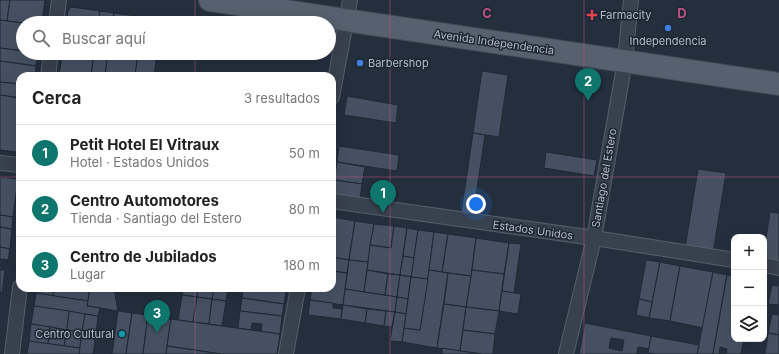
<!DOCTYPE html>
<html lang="es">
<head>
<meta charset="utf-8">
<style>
	body { margin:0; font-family:Inter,sans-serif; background:#f6f6f6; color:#222 }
	.controls { position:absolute; right:12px; bottom:12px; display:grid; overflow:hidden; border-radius:8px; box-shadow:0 4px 16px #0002 }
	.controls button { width:36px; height:36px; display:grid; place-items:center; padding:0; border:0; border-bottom:1px solid #e0e0e0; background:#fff; color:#222; font:20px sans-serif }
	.you { position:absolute; left:476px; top:204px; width:14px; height:14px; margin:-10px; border:3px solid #fff; border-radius:50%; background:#1a73e8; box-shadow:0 0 0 6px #1a73e833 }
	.badge { display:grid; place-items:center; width:26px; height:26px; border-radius:50%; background:#0f766e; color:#fff; font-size:13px; font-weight:700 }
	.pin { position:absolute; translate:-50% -33px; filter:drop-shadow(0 1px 2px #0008) }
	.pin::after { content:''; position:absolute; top:21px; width:14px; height:12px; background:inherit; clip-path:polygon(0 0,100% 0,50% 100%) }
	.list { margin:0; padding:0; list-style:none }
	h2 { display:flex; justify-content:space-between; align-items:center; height:52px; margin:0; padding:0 16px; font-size:17px }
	h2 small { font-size:13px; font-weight:400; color:#767676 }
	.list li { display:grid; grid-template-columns:26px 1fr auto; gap:12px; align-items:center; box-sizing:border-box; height:56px; padding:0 16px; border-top:1px solid #e0e0e0 }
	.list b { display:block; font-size:15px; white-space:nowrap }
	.list p { margin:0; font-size:13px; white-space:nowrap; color:#767676 }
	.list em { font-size:13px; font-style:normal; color:#767676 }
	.icon { flex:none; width:22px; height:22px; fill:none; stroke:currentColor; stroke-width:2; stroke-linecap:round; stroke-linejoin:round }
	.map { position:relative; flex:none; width:779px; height:354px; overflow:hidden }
	.search { position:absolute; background:#fff; box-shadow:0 4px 16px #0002; left:16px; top:16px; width:320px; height:44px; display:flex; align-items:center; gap:10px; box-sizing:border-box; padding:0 14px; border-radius:22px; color:#767676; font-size:15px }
	.panel { position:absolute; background:#fff; box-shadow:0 4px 16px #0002; left:16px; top:72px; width:320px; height:220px; border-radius:12px }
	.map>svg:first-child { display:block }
	.building { fill:#455162; stroke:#1f2835; fill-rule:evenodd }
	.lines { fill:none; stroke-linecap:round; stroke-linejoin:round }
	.minor-casing { stroke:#565f6c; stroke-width:16 }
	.primary-casing { stroke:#414a57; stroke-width:24 }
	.minor { stroke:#38414e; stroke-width:14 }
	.primary { stroke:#56606e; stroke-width:22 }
	.grid { fill:none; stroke:#bd5182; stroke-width:1; stroke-opacity:0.55 }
	.health-dot { fill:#e0444e; stroke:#1d2633; stroke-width:1.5 }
	.shop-dot { fill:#3f7fe0; stroke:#1d2633; stroke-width:1.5 }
	.culture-dot { fill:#0f9aa8; stroke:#1d2633; stroke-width:1.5 }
	.labels { text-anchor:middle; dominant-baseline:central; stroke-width:3; stroke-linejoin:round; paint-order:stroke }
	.poi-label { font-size:11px; fill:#b4bcc9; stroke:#1d2633; text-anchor:start }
	.street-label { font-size:11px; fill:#b4bcc9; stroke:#1d2633 }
	.grid-label { font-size:13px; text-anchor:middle; font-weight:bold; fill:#bd5182; stroke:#1d2633; stroke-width:3; stroke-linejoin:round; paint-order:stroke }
</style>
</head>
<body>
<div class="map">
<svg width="779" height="354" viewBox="0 0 779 354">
	<rect width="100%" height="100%" fill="#242f3e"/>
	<g class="building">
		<polygon points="0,0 10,0 7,21 0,20"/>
		<polygon points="10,0 45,0 42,23 23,23 7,21"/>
		<polygon points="71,7 100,11 98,23 66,23 68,11"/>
		<polygon points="100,11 114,13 112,23 98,23"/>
		<polygon points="114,13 143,17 143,23 112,23"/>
		<polygon points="143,17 162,20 161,23 143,23"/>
		<polygon points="0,20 23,23 23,51 0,48"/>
		<polygon points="0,48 23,51 23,53 38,53 36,66 0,61"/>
		<polygon points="62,53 94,53 93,59 62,55"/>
		<polygon points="94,53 108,53 105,76 91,76"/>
		<polygon points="108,53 138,53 135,76 105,76"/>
		<polygon points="138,53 157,53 154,76 135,76"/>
		<polygon points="62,55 93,59 91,76 59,76"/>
		<polygon points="0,61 36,66 35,76 20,76 20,84 0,82"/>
		<polygon points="482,71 508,75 499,137 473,133"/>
		<polygon points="190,74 205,76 190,76"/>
		<polygon points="0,82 20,84 20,98 0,95"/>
		<polygon points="0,95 20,98 20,149 16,152 0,150"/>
		<polygon points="347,96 398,105 396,123 344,115"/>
		<polygon points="473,133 485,135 473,216 461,214"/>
		<polygon points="339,146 399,155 397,171 337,162"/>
		<polygon points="546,152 597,160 594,176 544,168"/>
		<polygon points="337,162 365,167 362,184 334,180"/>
		<polygon points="698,169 726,173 713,253 685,248"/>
		<polygon points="0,177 18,179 13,217 0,215"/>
		<polygon points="334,180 362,184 360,199 332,195"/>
		<polygon points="770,212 779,213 779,264 764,261 764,252"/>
		<polygon points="0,215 13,217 12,229 0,227"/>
		<polygon points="332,217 355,221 349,260 332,257"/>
		<polygon points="355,221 374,224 368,262 349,260"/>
		<polygon points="374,224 394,226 391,248 370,245"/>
		<polygon points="394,226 407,228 400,275 367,270 370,245 391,248"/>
		<polygon points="0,227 12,229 10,249 0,247"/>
		<polygon points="407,228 418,230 414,258 403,256"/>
		<polygon points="418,230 434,232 428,279 411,277"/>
		<polygon points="434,232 448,234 442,272 429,270"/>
		<polygon points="448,234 476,238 471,276 442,272"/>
		<polygon points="476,238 509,243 504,274 472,270"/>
		<polygon points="509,243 521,244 514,293 502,291"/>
		<polygon points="0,247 10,249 8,260 0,259"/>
		<polygon points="403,256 414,258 411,277 400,275"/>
		<polygon points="332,257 349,260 347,273 332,271"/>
		<polygon points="349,260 368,262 364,292 345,289"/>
		<polygon points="646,260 660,262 652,302 639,299"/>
		<polygon points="660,262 680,266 670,321 649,318"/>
		<polygon points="680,266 713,272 703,328 670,321"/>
		<polygon points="0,270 5,270 2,293 0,292"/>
		<polygon points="367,270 388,274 385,295 364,292"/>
		<polygon points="429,270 448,273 437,348 402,342 404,328 420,330"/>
		<polygon points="472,270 504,274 499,311 466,307"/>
		<polygon points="332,271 347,273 343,305 310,300 312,288 332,288"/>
		<polygon points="713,272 727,275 713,354 697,354"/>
		<polygon points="448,273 471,276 466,307 444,304"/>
		<polygon points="388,274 400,275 397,297 385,295"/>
		<polygon points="400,275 411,277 408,299 397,297"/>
		<polygon points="727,275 734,276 734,339 744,339 741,354 726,354 727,349 720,347 719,353 722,354 713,354"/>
		<polygon points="411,277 428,279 420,330 404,328"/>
		<polygon points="772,285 779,286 779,305 768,304"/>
		<polygon points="37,288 54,288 53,296 36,293"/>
		<polygon points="54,288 90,288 88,301 53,296"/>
		<polygon points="90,288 114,288 118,311 87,306"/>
		<polygon points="183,288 198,288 197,297 182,295"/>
		<polygon points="198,288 214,288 212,299 197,297"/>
		<polygon points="214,288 228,288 226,301 212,299"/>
		<polygon points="243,288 263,288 286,291 284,304 242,298"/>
		<polygon points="263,288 286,288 286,291"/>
		<polygon points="345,289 397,297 395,312 343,305"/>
		<polygon points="502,291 521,294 518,314 499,311"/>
		<polygon points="36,293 88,301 87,306 100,308 98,316 34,306"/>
		<polygon points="182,295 197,297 193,322 178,320"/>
		<polygon points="197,297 212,299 209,324 193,322"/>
		<polygon points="397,297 408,299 406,314 395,312"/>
		<polygon points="242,298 284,304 282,316 240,311"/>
		<polygon points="212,299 226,301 222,326 209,324"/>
		<polygon points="639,299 652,302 649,318 636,315"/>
		<polygon points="310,300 333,303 333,308 342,309 341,319 308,315"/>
		<polygon points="444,304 466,307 460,351 437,348"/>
		<polygon points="343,305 367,309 365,323 341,319"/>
		<polygon points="34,306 69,311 67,330 31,324"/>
		<polygon points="466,307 499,311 495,334 463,330"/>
		<polygon points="367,309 386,311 384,326 365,323"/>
		<polygon points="69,311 85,314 82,332 67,330"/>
		<polygon points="118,311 132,313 126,354 112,354"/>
		<polygon points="240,311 282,316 280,334 261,332 262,324 252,323 251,330 238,328"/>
		<polygon points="386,311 395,312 392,327 384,326"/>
		<polygon points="395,312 406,314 402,342 390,341"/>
		<polygon points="132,313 148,315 143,354 126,354"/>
		<polygon points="85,314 98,316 96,334 82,332"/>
		<polygon points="772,314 779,315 779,335 768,333"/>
		<polygon points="148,315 171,319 166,354 143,354"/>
		<polygon points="171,319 280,334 277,354 221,354 167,346"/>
		<path d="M585,323L651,336L649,349L638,347L637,354H639H579ZM611,338L624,340L622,351L609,348Z"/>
		<polygon points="31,324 50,327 48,344 29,341"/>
		<polygon points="50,327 67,330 64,346 48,344"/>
		<polygon points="67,330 82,332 80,348 64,346"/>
		<polygon points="463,330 495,334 493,354 482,354 460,351"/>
		<polygon points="82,332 96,334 93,354 79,354"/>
		<polygon points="768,333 779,335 779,354 765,354"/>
		<polygon points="651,336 699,345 697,354 656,354 648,353"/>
		<polygon points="29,341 80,348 79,354 27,354"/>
		<polygon points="167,346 221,354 166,354"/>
		<polygon points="442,348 460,351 482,354 442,354"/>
	</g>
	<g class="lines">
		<g class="minor-casing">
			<g id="minor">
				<polyline points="56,23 59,0"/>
				<polyline points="48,76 51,53"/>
				<polyline points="332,97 350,0"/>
				<polyline points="0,163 20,165"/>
				<polyline points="332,201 594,238 734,260"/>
				<polyline points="764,265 779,268"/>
				<polyline points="12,354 20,287"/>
				<polyline points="286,354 298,288"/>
				<polyline points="566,354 594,238 625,61 631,0"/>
			</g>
		</g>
		<g class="primary-casing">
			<polyline id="primary" points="210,0 779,84"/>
		</g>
		<use href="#minor" class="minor"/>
		<use href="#primary" class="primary"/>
	</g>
	<path class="grid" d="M195,0V23M390,0V354M584,0V354M195,53V76M0,177H20M332,177H779M195,288V354"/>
	<path class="health-dot" d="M590 9h4v4h4v4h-4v4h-4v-4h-4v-4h4z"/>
	<g class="shop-dot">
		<circle cx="668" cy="28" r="4"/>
		<circle cx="360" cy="63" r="4"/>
	</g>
	<circle class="culture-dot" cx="122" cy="334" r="4"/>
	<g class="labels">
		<g class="poi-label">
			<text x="600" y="15">Farmacity</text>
			<text x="668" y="41" text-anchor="middle">Independencia</text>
			<text x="368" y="63">Barbershop</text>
			<text x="114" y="334" text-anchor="end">Centro Cultural</text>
		</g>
		<g class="street-label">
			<text transform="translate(494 42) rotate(8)">Avenida Independencia</text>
			<text transform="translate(604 178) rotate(-80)">Santiago del Estero</text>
			<text transform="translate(533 230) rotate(8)">Estados Unidos</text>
		</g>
	</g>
	<g class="grid-label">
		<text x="487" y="18">C</text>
		<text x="682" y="18">D</text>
	</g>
</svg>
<div class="controls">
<button>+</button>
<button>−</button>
<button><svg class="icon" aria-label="layers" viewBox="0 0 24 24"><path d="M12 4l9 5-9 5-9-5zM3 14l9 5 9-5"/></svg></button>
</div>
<div class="you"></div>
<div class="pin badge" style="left:383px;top:213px">1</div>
<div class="pin badge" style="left:588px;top:101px">2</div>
<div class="pin badge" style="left:157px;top:333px">3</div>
<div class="search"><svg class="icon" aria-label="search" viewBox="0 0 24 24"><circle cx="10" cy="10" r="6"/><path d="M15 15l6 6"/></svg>Buscar aquí</div>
<section class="panel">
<h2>Cerca<small>3 resultados</small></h2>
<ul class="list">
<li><span class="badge">1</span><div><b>Petit Hotel El Vitraux</b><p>Hotel · Estados Unidos</p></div><em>50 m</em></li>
<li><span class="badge">2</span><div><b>Centro Automotores</b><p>Tienda · Santiago del Estero</p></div><em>80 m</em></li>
<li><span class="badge">3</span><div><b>Centro de Jubilados</b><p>Lugar</p></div><em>180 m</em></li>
</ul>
</section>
</div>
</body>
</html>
